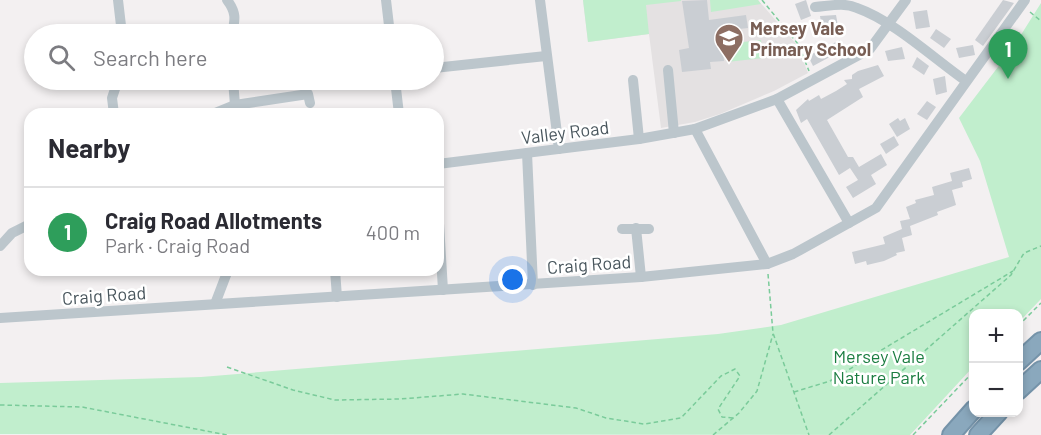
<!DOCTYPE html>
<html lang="en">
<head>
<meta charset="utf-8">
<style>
	body { margin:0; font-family:Barlow,sans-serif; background:#f2f2f3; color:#2b2b33 }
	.controls { position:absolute; right:18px; bottom:18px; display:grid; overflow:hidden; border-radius:12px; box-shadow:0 3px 9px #0003 }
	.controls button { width:54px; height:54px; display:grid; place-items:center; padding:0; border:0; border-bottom:2px solid #e1e1e2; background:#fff; color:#2b2b33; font:30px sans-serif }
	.you { position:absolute; left:513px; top:280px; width:21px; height:21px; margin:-15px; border:4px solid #fff; border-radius:50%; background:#1a73e8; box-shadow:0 0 0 9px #1a73e833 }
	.badge { display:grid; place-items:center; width:39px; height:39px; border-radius:50%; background:#1f87dd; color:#fff; font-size:20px; font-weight:700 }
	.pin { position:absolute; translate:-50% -50px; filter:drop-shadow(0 2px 3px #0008) }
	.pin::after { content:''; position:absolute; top:32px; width:21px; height:18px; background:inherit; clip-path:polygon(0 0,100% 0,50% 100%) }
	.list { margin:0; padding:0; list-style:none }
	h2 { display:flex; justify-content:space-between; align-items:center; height:78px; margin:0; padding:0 24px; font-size:26px }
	h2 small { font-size:20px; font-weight:400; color:#7c7c81 }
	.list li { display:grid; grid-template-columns:39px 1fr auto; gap:18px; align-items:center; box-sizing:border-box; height:90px; padding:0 24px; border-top:2px solid #e1e1e2 }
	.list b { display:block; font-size:22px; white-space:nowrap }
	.list p { margin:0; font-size:20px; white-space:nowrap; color:#7c7c81 }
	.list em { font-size:20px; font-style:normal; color:#7c7c81 }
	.icon { flex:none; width:33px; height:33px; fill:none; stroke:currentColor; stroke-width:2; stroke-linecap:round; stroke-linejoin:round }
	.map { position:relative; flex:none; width:1041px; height:435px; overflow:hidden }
	.search { position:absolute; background:#fff; box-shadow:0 3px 9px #0003; left:24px; top:24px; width:420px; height:66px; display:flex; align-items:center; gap:15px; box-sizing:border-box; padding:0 21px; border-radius:33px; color:#7c7c81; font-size:22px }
	.panel { position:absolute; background:#fff; box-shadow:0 3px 9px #0003; left:24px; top:108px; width:420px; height:168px; border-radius:18px }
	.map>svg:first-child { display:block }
	.education { fill:#e4e1e2 }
	.green { fill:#c1eecd }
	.building { fill:#caced3 }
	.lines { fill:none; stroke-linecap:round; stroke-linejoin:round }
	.highway-casing { stroke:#7593a9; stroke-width:20 }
	.path { stroke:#7acb9a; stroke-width:1.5; stroke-dasharray:4.5 3; stroke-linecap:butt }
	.minor { stroke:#bcc6cc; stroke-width:10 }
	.highway { stroke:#8aa8bd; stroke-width:16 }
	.labels { text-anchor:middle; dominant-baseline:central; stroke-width:5; stroke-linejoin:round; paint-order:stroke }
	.education-label { font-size:18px; font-weight:bold; fill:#785e54; stroke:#fff; text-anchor:start }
	.street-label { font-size:18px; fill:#49565d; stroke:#fff }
	.park-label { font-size:18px; fill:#1b7d41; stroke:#fff }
</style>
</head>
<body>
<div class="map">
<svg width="1041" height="435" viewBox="0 0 1041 435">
	<rect width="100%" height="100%" fill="#f3f0f1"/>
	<polygon class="education" points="583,0 758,0 797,45 808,73 774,91 720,114 695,122 661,128 649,34 588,42"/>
	<g class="green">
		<polygon points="583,0 681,0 681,1 646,5 649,34 588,42"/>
		<polygon points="710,0 758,0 761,4 711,12"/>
		<polygon points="1041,3 1041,299 1019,322 1018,314 974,314 973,367 910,435 0,434 0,383 201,377 718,334 781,325 1009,257 980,161 959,118 1014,46"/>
		<polygon points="761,40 763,58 727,62 725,44"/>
	</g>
	<g class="building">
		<polygon points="707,0 709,20 746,15 748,28 721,31 724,61 710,62 711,69 682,72 679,50 689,48 682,1"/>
		<polygon points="806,0 811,16 801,20 795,4"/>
		<polygon points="1003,0 1014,3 983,46 975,40"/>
		<polygon points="927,10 930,27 916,29 913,12"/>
		<polygon points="836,15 838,26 822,28 820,16"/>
		<polygon points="936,29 951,39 944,48 930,38"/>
		<polygon points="840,40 841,51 813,66 808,56"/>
		<polygon points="973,45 975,55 959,58 956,48"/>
		<polygon points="902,47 905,59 888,61 885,51"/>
		<polygon points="917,57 929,66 924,75 912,67"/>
		<polygon points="878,65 884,76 859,89 863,97 827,120 848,157 853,157 859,167 881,154 887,165 871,175 876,184 853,198 846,187 858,180 850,168 839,175 807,119 801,123 796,110 808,99 809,101 819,95 821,99 836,91 847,84 844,80 852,79 852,75 858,71"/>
		<polygon points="945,76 947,92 936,95 933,79"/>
		<polygon points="927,101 936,107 927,120 917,114"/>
		<polygon points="898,118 900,121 905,118 910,129 897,137 889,124"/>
		<polygon points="894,136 899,145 886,154 880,144"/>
		<polygon points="969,168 972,179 962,182 963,187 952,190 956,205 937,212 938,215 910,226 912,235 902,238 905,251 896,253 897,255 884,261 867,265 866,261 855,264 852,252 885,244 883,237 902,229 900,221 910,219 906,207 916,203 915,200 934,195 932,187 952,181 950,173"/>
	</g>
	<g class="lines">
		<g class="highway-casing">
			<g id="highway">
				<polyline points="1018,362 1041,341"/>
				<polyline points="1018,391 1041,370"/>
				<polyline points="951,435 974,409"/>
				<polyline points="978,435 999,412"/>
			</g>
		</g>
		<g class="path">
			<polyline points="762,0 798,44 809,71"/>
			<polyline points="1030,12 1041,21"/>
			<polyline points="768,274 773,333 809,435"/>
			<polyline points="1018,326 1041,303"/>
			<polyline points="227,367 293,390 335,400 400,399 463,394 576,408 606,418 644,424 681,418 721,376 735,369 740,376 718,409 722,417 733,418"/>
			<polyline points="794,392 830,381 1013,271"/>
			<polyline points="0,405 82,407 227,435"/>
			<polyline points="713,435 739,413 757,391 773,334"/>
			<polyline points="829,435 1011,275 1024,253 1041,246"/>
			<polyline points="913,435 974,371"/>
		</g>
		<g class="minor">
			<polyline points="118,0 122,34"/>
			<path d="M227,0C237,13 235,20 232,34"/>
			<polyline points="386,0 390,34"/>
			<polyline points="540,0 559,149"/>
			<path d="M815,7C829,6 844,2 857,8C894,21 933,58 966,81"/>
			<polyline points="434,68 546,56"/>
			<polyline points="668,70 674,133"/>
			<polyline points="233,80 235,105"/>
			<polyline points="395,80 399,114"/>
			<polyline points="633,80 639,139"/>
			<polyline points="777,99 849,223"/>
			<polyline points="114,114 112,98 118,80"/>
			<polyline points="213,114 235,105 308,94 310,103"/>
			<polyline points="695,129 767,264"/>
			<polyline points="527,153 533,285"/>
			<polyline points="438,164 639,139 695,129 777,99 870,49 906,0"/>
			<polyline points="438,207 443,290"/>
			<polyline points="636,228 641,277"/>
			<polyline points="622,229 649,229"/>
			<polyline points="0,246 12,233 30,224"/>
			<polyline points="335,270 337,297"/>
			<polyline points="215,304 228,270"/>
			<polyline points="0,318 641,277 767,264 793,254 876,208 1025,0"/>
		</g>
		<use href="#highway" class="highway"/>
	</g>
	<defs>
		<g id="school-pin" transform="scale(1.5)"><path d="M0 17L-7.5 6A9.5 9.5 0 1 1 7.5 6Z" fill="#8d6e63" stroke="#fff"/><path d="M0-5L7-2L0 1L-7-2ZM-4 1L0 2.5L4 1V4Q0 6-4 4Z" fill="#fff"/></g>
	</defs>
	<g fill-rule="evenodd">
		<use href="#school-pin" x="729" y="38"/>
	</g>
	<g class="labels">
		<g class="education-label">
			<text x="750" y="28">Mersey Vale<tspan x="750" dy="21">Primary School</tspan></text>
		</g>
		<g class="street-label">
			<text transform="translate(565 132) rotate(-7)">Valley Road</text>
			<text transform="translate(589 264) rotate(-4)">Craig Road</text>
			<text transform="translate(104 295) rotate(-4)">Craig Road</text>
		</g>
		<g class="park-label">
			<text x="879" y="356">Mersey Vale<tspan x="879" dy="21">Nature Park</tspan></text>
		</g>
	</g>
</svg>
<div class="controls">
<button>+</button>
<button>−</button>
</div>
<div class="you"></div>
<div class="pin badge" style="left:1008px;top:79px;background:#2e9e5b">1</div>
<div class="search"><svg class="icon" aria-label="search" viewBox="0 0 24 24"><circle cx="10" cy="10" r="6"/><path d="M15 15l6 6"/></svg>Search here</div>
<section class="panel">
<h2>Nearby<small></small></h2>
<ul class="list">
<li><span class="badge" style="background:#2e9e5b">1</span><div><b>Craig Road Allotments</b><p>Park · Craig Road</p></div><em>400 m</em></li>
</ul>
</section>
</div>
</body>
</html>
